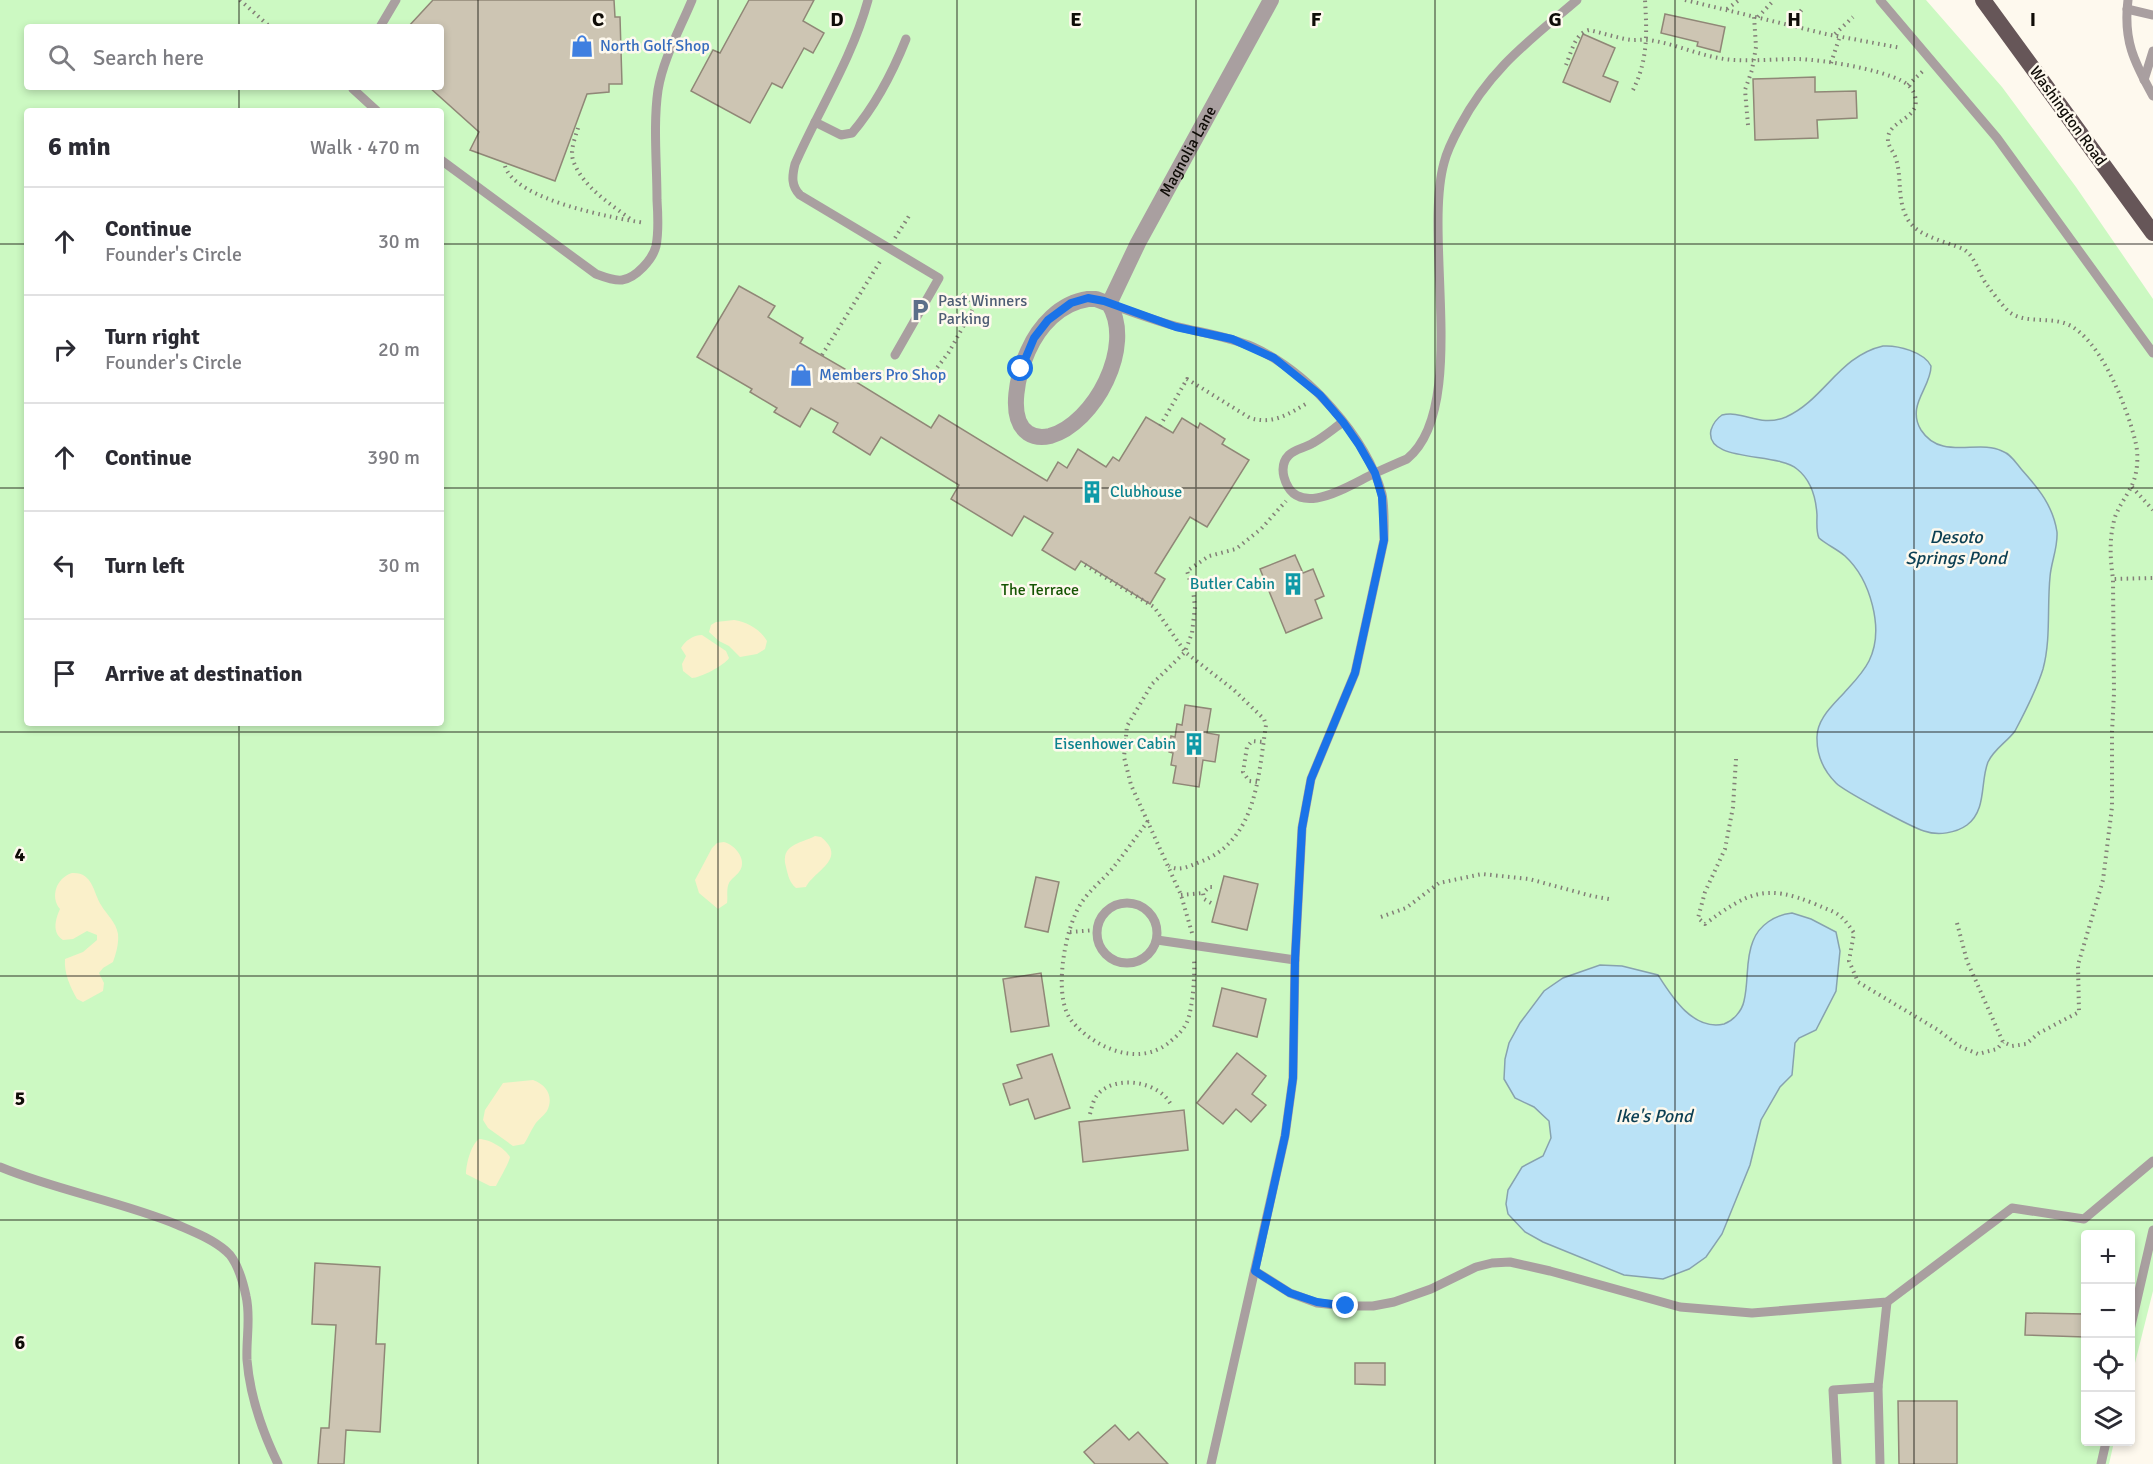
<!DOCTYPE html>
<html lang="en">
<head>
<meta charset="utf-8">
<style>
	body { margin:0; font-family:Signika,sans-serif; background:#f7f7f7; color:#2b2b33 }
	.controls { position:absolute; right:18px; bottom:18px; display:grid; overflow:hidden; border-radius:6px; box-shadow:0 3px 9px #0003 }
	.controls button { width:54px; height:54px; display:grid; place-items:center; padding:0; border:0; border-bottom:2px solid #e1e1e2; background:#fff; color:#2b2b33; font:30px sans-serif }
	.stop { position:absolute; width:18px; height:18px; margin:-14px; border:4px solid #1a73e8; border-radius:50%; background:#fff }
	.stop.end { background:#1a73e8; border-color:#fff; box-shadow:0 2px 6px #0008 }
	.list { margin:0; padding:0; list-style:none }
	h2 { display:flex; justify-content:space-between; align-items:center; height:78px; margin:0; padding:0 24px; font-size:26px }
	h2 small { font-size:20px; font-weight:400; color:#7c7c81 }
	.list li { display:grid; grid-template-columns:39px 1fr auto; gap:18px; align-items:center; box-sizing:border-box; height:108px; padding:0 24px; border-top:2px solid #e1e1e2 }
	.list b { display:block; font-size:22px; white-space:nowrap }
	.list p { margin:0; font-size:20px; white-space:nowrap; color:#7c7c81 }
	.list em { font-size:20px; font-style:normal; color:#7c7c81 }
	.icon { flex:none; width:33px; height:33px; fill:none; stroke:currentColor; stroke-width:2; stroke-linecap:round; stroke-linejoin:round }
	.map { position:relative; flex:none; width:2153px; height:1464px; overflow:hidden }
	.search { position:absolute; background:#fff; box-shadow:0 3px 9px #0003; left:24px; top:24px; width:420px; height:66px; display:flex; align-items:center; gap:15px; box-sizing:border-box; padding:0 21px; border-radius:6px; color:#7c7c81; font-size:22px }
	.panel { position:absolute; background:#fff; box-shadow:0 3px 9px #0003; left:24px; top:108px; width:420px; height:618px; border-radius:6px }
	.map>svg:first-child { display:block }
	.green { fill:#ccf9c2; fill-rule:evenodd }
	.sand { fill:#faf0ca }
	.water { fill:#bae2f6; stroke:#87a2ae; stroke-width:1.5 }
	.building { fill:#cdc5b3; stroke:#908777; stroke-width:1.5 }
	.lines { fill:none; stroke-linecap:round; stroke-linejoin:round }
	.path { stroke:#837f77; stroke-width:4; stroke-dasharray:1.5 4.5; stroke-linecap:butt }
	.service { stroke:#a99fa0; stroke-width:9 }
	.minor { stroke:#a99fa0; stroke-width:16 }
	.primary { stroke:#665658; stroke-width:16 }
	.route { stroke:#1a73e8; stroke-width:8 }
	.grid { fill:none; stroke:#0f0c07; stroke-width:1.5; stroke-opacity:0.55 }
	.labels { text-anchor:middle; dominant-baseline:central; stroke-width:5; stroke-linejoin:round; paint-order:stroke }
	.shop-label { font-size:16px; fill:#366cbe; stroke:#fef9ee; text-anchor:start }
	.street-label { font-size:16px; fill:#0f0c07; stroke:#fef9ee }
	.service-label { font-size:16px; fill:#4e5e75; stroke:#fef9ee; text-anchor:start }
	.culture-label { font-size:16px; fill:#0d838f; stroke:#fef9ee; text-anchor:end }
	.park-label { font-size:16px; fill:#165503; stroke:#fef9ee }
	.water-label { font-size:18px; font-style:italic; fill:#0b3f53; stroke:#fef9ee }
	.grid-label { font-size:20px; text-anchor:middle; font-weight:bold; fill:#0f0c07; stroke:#fef9ee; stroke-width:5; stroke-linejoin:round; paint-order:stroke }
</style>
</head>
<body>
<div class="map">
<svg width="2153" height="1464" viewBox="0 0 2153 1464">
	<rect width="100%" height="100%" fill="#fef9ee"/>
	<path class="green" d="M0,0H1926L2002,87L2076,187L2153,299V1291L2131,1379L2130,1234H2086V1442H2114L2109,1464H0ZM27,27H441V87H27ZM27,111H441V723H27Z"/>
	<g class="sand">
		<path d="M734,620C747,622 760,629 767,641L765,649L757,654L740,657L729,646L719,641L709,632L711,625L716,622Z"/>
		<path d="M702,635L726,651L729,658C725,665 700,678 692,678L683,671L682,664L686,656L681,648C685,641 693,635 702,635Z"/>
		<path d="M815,836L821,837C848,859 815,870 806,887L796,888C789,882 788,875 786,867C780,844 800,844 815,836Z"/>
		<path d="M724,842C736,845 748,861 739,872C736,876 731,879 729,883C726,889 728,897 727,903L718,909L699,893L695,880L712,848L717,843Z"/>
		<path d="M72,873C93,872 93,892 101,905C107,915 116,922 118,934C119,943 116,954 113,962L103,968L99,973L104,983L103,991L83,1002L77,999C70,986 64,974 65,959L83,952L97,940V935L87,931L73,939L63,940C52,933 55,920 60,909C50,897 56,878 72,873Z"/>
		<path d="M533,1080C547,1085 554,1097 547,1111C543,1117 537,1120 534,1126C530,1132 528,1138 524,1144L513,1146L488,1128L483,1120L485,1110L503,1083Z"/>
		<path d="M479,1139C489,1139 505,1148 510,1157C509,1163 499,1180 496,1186H490L466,1174C466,1164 471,1145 479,1139Z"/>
	</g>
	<g class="water">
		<path d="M1883,346C1898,345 1924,352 1931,366C1931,388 1906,405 1921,430C1941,461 1978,439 2002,451C2011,454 2016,463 2022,470C2039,489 2053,506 2057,532C2058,548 2051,562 2050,577C2047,607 2051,640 2043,669C2037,689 2025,712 2015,731C2007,742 1994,749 1988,762C1980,782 1987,810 1967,825C1956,833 1938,836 1924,831C1911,827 1844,791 1836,783C1824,771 1817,756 1817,739C1816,720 1832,706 1844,693C1853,683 1863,673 1869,661C1885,629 1870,579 1845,556C1837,549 1827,545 1819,538C1816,531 1817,523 1817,515C1816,498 1811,480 1797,469C1778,452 1704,463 1711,430C1713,424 1716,419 1722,415C1744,410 1759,428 1786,417C1824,400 1839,356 1883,346Z"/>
		<path d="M1792,913L1811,919L1836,932L1840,951L1836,991L1816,1030L1799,1038L1795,1043L1792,1075L1780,1087L1761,1120L1750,1165L1722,1234L1706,1257L1689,1269L1663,1279L1624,1275L1543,1242L1525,1232L1508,1214L1506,1204L1508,1190L1522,1167L1543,1156L1551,1138L1549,1121L1534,1107L1515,1098L1504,1079L1505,1059L1509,1043L1520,1023L1544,991L1563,978L1600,965L1622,966L1658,975C1672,997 1693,1031 1724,1024C1733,1021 1742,1011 1744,1001C1749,981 1745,960 1753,941C1759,925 1775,915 1792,913Z"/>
	</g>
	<g class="building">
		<polygon points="433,0 614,0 615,17 620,17 622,84 609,84 609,92 587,94 555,181 470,150 479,132 429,87 441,87 441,27 408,27"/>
		<polygon points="749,0 814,0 803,21 824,33 813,53 804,48 782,88 772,83 750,123 691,91 713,50 720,53"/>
		<polygon points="1665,14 1725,27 1720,52 1697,46 1698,42 1661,33"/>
		<polygon points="1583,34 1615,48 1603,76 1618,82 1610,102 1563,82"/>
		<polygon points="1815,77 1815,92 1856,91 1857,118 1817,120 1818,138 1755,140 1753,79"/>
		<polygon points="739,286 775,306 768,317 803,338 800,343 845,369 843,374 931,428 939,415 1047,481 1058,462 1067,468 1078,449 1106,467 1113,457 1119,461 1146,417 1173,433 1182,418 1198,428 1200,423 1225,439 1222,444 1249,460 1207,527 1190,517 1155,573 1165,579 1150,604 1081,561 1075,570 1042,550 1053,533 1024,516 1012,536 951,499 959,485 881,437 870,455 833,432 838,423 811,408 800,427 774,412 777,408 750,392 752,389 697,357"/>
		<polygon points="1295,555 1303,573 1313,569 1324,596 1315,600 1322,618 1286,633 1260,569"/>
		<polygon points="1185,705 1211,709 1207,733 1219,735 1215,762 1203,760 1199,787 1173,783 1176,766 1171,765 1173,753 1169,752 1171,736 1175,737 1177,724 1182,725"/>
		<polygon points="1224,876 1258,884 1247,930 1212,922"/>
		<polygon points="1036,877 1059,882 1048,932 1025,927"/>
		<polygon points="1041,973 1049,1026 1011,1032 1003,979"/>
		<polygon points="1222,988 1266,999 1257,1037 1213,1026"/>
		<polygon points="1237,1053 1266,1076 1252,1094 1266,1105 1251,1122 1236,1109 1223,1124 1197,1103"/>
		<polygon points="1052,1054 1070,1108 1035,1119 1028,1099 1010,1105 1003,1084 1022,1078 1017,1065"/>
		<polygon points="1184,1110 1188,1150 1083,1162 1079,1122"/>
		<polygon points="315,1263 380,1267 376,1344 385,1344 380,1432 346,1430 344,1464 318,1464 321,1428 329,1428 336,1325 312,1324"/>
		<polygon points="2026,1313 2085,1314 2085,1337 2025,1335"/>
		<polygon points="1355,1363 1385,1363 1385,1385 1355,1384"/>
		<polygon points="1898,1401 1957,1401 1957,1464 1899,1464"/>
		<polygon points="1115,1425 1129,1440 1138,1432 1168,1464 1095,1464 1084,1452"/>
	</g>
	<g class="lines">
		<g class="path">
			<polyline points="240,0 270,27"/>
			<polyline points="1685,0 1826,34 1901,48"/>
			<polyline points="1727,9 1739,0"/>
			<polyline points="1758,17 1774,0"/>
			<polyline points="1789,25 1804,7"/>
			<polyline points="1835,34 1853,17"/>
			<polyline points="1831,63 1840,36"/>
			<path d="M1566,65C1571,53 1575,33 1589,30C1603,33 1617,38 1631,40C1639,40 1647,39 1655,41C1682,46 1708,59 1735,60C1756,61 1778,59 1798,59C1825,60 1879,69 1902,81C1908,84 1913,89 1915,96C1921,119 1891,119 1888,137C1887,147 1894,151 1896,159C1902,178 1897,197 1906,216C1914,236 1945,241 1963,249C1975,255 1979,275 1987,285C1993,293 2001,304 2008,311C2024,324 2046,317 2064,323C2099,334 2127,407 2135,440C2139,454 2138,474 2131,487C2126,497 2119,506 2115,517C2109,538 2110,557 2113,579L2153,578"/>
			<polyline points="1908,85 1924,70"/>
			<path d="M1633,90C1648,60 1647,33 1645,0"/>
			<polyline points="1748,125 1745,90 1752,70 1756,47 1754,16"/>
			<path d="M578,128C575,138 570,150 573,160C582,187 612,205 633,221"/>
			<path d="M505,166C515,200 613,218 645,223"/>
			<polyline points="895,238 909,216"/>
			<polyline points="822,355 881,260"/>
			<polyline points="930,377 949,352 974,307 973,302 962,293"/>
			<path d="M1160,426L1187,379L1250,418C1273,425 1289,414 1309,402"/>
			<polyline points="2132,487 2153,510"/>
			<path d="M1085,565L1154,607L1185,652L1234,690L1264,719L1266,725C1258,777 1257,840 1200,862C1189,866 1180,872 1169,866"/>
			<polyline points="1124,740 1166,746"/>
			<path d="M1736,759L1733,807L1725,849L1705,892L1698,918L1705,924C1747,893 1765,883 1815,904C1838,914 1840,912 1854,933L1849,961L1858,982L1938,1030L1959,1046L1978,1054L1997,1049L2003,1042"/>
			<polyline points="1257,782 1249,781 1243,772 1247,747 1252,741 1264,742"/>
			<path d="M1148,821C1136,837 1124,854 1112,869C1098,885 1083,895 1075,915C1064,940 1056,988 1067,1013C1071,1022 1078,1028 1085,1034C1110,1054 1146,1064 1172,1040C1178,1035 1184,1029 1187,1022C1193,1007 1195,975 1194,959"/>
			<polyline points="1181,895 1203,893"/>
			<polyline points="1211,903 1204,899 1203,893 1209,887 1214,887"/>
			<polyline points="1381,917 1406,908 1439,883 1482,874 1529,879 1592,896 1609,899"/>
			<polyline points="1957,923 1967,961 2003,1042 2012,1046 2026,1044 2039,1033 2079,1012 2078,965 2103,880 2112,807 2112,732 2114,693 2113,579"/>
			<polyline points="1070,932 1096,930"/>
			<polyline points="1192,933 1181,895 1131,785 1124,757 1127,726 1152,684 1185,652 1192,633 1195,607 1193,590 1187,571 1209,556 1236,549 1261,529 1286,501"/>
			<path d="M1090,1114C1092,1107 1093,1099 1099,1093C1118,1074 1162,1082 1172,1107"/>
		</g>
		<g class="service">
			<path d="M868,0C852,59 819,109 795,164C792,176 791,186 800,195L939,278L895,355"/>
			<polyline points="1880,0 1997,138 2153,353"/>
			<path d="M2128,0C2123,40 2134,62 2153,96"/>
			<polyline points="2127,9 2153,15"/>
			<polyline points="380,27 396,0"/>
			<polyline points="2144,80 2153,51"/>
			<polyline points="354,87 353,89 377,111"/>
			<path d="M815,122L841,135L852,133C876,105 892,74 906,39"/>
			<path d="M441,160L596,274C604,277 614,281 622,280C636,278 653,259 656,246C659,231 658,215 657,200C657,164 653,125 658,90C663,59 680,29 692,0"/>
			<path d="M1109,304C1132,312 1155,321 1179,327C1204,333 1230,337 1253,347C1308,372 1366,436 1382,494C1385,509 1384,525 1384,540L1355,673L1311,779L1302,828L1295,960L1293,1078L1285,1136L1211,1464"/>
			<path d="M1343,422C1333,429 1324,437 1313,443C1305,448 1295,449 1289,455C1283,461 1282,469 1284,477C1296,521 1348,486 1373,474C1384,469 1395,464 1407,459C1469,409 1423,238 1444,163C1447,150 1454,137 1460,126C1490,69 1529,41 1577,0"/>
			<circle cx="1127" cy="933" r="30"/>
			<polyline points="1157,940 1295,960"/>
			<path d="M0,1167C58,1191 120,1201 178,1225C194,1232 212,1239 226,1251C237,1260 243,1282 246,1296C251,1317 246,1338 247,1360C250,1397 262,1431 278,1464"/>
			<polyline points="1255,1271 1290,1293 1317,1303 1346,1306 1373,1306 1394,1302 1431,1289 1476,1267 1492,1263 1510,1262 1550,1271 1680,1307 1752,1313 1887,1302 2012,1208 2084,1219 2153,1161"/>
			<polyline points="2130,1330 2153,1230"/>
			<polyline points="1837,1464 1833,1390 1878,1387"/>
			<polyline points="1880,1464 1878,1387 1887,1302"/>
			<polyline points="2101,1464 2106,1442"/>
		</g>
		<g class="minor">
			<path d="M1088,299H1096L1109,304C1135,346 1095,423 1050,436C1042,438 1034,437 1028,433C1006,418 1019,371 1028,351C1039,326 1060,303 1088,299Z"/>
			<path id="s1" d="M1109,304L1138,243L1271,0"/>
		</g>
		<polyline class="primary" points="1983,0 2153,233"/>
	</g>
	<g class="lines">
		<polyline class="route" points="1021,369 1034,338 1048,320 1071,303 1088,298 1104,301 1176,327 1232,339 1274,358 1320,395 1343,422 1359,445 1375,473 1382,497 1384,540 1355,673 1311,779 1302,828 1295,960 1293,1078 1285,1136 1255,1271 1290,1293 1317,1302 1346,1306"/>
	</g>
	<path class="grid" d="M239,0V27M478,0V1464M718,0V1464M957,0V1464M1196,0V1464M1435,0V1464M1675,0V1464M1914,0V1464M239,87V111M0,244H27M441,244H2153M0,488H27M441,488H2153M239,723V1464M0,732H2153M0,976H2153M0,1220H2153"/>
	<defs>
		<g id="shop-bare" transform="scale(1.8)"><path d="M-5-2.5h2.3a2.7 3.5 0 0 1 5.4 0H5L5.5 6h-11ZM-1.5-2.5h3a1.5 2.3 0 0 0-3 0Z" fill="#3f7fe0" stroke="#fef9ee" stroke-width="2.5" paint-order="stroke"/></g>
		<g id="parking-bare" transform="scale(1.8)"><path d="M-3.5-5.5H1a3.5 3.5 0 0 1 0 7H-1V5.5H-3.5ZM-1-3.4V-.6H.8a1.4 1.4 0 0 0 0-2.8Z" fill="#5c6f8a" stroke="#fef9ee" stroke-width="2.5" paint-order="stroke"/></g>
		<g id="building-bare" transform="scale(1.8)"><path d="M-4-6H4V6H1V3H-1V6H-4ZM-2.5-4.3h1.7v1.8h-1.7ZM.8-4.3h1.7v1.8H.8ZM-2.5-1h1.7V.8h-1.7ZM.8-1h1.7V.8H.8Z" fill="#0f9aa8" stroke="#fef9ee" stroke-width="2.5" paint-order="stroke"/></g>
	</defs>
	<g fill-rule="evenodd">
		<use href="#shop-bare" x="582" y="46"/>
		<use href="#parking-bare" x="920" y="310"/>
		<use href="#shop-bare" x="801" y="375"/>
		<use href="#building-bare" x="1092" y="492"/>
		<use href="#building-bare" x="1293" y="584"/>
		<use href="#building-bare" x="1194" y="744"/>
	</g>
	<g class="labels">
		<g class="shop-label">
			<text x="600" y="46">North Golf Shop</text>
			<text x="819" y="375">Members Pro Shop</text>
		</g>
		<g class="street-label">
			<text transform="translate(2068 116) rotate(54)">Washington Road</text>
			<text stroke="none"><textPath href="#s1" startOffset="172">Magnolia Lane</textPath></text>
		</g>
		<g class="service-label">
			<text x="938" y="301">Past Winners<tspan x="938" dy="18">Parking</tspan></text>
		</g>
		<g class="culture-label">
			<text x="1110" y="492" text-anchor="start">Clubhouse</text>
			<text x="1275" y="584">Butler Cabin</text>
			<text x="1176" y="744">Eisenhower Cabin</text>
		</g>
		<g class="park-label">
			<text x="1040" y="590">The Terrace</text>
		</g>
		<g class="water-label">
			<text x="1956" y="537">Desoto<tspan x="1956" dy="21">Springs Pond</tspan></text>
			<text x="1654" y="1116">Ike's Pond</text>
		</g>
	</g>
	<g class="grid-label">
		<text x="598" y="26">C</text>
		<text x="837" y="26">D</text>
		<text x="1076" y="26">E</text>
		<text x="1316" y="26">F</text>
		<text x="1555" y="26">G</text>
		<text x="1794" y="26">H</text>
		<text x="2033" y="26">I</text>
		<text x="20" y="861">4</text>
		<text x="20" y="1105">5</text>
		<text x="20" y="1349">6</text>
	</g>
</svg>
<div class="controls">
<button>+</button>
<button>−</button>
<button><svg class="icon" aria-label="locate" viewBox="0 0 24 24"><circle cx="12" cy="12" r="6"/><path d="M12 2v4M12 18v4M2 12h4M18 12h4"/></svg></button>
<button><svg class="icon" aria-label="layers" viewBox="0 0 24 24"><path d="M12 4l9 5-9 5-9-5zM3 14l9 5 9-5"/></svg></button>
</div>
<div class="stop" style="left:1021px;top:369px"></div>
<div class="stop end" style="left:1346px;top:1306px"></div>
<div class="search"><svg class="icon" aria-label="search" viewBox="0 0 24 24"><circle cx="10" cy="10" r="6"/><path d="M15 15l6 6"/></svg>Search here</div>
<section class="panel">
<h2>6 min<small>Walk · 470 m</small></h2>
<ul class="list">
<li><svg class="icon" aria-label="ahead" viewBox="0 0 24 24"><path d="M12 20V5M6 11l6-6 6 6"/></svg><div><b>Continue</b><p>Founder's Circle</p></div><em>30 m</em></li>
<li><svg class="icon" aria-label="right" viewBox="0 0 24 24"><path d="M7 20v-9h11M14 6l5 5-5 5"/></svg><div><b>Turn right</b><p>Founder's Circle</p></div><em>20 m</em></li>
<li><svg class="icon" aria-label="ahead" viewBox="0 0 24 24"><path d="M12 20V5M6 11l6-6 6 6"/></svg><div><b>Continue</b></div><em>390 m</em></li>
<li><svg class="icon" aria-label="left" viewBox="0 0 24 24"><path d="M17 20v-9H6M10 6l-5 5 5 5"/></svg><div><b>Turn left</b></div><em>30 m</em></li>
<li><svg class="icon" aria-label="arrive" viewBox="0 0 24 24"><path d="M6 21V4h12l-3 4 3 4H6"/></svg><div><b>Arrive at destination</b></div></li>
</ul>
</section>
</div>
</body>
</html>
